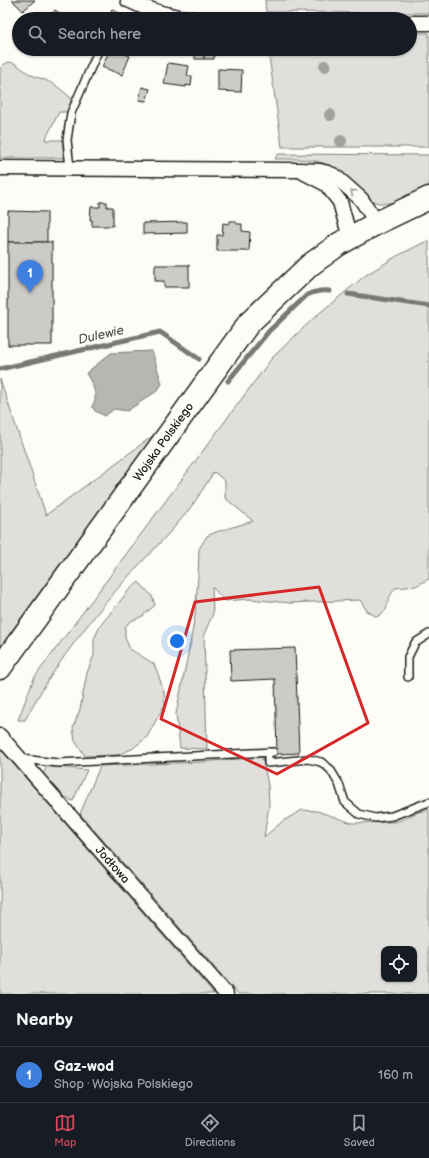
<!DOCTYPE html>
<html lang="en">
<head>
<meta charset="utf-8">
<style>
	body { margin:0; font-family:"Balsamiq Sans",sans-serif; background:#20242c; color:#f1f3f6 }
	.controls { position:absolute; right:12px; bottom:12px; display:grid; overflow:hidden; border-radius:8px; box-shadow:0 1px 3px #0004 }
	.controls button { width:36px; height:36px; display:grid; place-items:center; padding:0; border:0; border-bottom:1px solid #363941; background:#171b24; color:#f1f3f6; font:20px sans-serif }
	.you { position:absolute; left:177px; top:641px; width:14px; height:14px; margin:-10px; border:3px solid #fff; border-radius:50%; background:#1a73e8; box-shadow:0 0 0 6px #1a73e833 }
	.badge { display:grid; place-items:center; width:26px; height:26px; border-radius:50%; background:#d1495b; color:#fff; font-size:13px; font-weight:700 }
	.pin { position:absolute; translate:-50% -33px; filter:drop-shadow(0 1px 2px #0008) }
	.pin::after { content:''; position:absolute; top:21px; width:14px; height:12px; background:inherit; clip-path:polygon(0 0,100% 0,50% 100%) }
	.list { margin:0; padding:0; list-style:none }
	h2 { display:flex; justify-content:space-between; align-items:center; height:52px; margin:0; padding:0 16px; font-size:17px }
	h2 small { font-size:13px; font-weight:400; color:#9ea1a6 }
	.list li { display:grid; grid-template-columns:26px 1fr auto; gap:12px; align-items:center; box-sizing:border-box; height:56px; padding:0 16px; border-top:1px solid #363941 }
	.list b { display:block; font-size:15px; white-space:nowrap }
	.list p { margin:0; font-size:13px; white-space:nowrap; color:#9ea1a6 }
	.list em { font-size:13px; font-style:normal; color:#9ea1a6 }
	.icon { flex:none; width:22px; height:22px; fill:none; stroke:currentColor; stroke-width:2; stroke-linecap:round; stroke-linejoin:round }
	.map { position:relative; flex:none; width:429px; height:994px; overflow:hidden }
	.search { position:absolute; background:#171b24; box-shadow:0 1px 3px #0004; left:12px; right:12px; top:12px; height:44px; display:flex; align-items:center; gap:10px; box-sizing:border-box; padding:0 14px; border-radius:22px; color:#9ea1a6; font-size:15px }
	.sheet { height:108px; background:#171b24 }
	nav { display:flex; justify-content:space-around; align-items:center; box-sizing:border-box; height:56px; border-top:1px solid #363941; background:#171b24; font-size:11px; color:#9ea1a6 }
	nav a { display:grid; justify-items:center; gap:2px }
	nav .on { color:#d1495b }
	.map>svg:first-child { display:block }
	.green { fill:#e0dfdb; stroke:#7e7e7c; fill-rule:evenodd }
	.water { fill:#b7b6b2; stroke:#797876 }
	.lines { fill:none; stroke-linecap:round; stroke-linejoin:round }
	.stream { stroke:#797876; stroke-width:5 }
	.building { fill:#cccbc8; stroke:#1c1c1c }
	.service-casing { stroke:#1c1c1c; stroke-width:10 }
	.minor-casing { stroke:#1c1c1c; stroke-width:17 }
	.primary-casing { stroke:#1c1c1c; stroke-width:25 }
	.service { stroke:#fdfcf7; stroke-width:7 }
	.minor { stroke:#fdfcf7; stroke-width:14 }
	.primary { stroke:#fdfcf7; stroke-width:22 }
	.tree { fill:#a2a19e }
	.oneway { stroke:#989794 }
	.marked { fill:none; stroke:#d62828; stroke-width:3; stroke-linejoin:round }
	.labels { text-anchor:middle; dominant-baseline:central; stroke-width:3.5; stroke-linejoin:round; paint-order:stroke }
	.street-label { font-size:12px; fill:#1c1c1c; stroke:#fdfcf7 }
	.water-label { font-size:13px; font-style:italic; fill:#5a5a58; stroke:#fdfcf7 }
</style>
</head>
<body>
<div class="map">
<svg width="429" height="994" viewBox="0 0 429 994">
	<rect width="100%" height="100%" fill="#fdfcf7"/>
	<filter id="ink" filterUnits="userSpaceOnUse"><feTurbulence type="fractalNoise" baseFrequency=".025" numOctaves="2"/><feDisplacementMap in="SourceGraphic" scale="8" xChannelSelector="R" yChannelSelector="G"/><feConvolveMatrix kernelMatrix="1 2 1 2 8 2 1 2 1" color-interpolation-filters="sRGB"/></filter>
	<g filter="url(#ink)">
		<g class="green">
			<polygon points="265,0 429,0 429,13 266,12"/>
			<polygon points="410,33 429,33 429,147 282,147 268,49 410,49"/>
			<path d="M9,62C17,63 23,70 30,74C35,77 40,78 45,80C55,84 63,91 71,98V105L67,112H59L45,140H63V158H0V68L3,65Z"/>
			<path d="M279,154L429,155V188C412,195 385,212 368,198C364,195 360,190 357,187C349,179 341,170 330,166C313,158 294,159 275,159L277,155Z"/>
			<path d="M429,240V579L416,586L395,588L389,598L386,610L377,617L367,611L360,600L290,603L249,599L225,601L212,587L213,614L204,634L207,749L180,748L176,714L190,644L195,616L198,577L199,549L207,536L216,532L253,521L225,498V481L214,472C205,485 197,500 187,512C164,541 137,565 114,593C80,633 49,674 25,720H18L34,678L272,358L317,315L366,275L397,256Z"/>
			<polygon points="0,379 46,515 178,417 0,664"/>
			<polygon points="139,582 152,596 155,605 143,616 129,622 125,628 125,638 130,649 154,664 158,674 164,692 165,704 147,737 132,749 117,755 85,756 75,741 73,728 80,709 87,673 94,655 94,639 100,626 129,590"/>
			<polygon points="0,751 3,752 214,994 0,994"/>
			<path d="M262,757L268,785L269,805L264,837L283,821L302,810L317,811L352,823L394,822L404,819L416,813L429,809V994H238L80,814L100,766L202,762ZM384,949H414V979H384Z"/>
			<polygon points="47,766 87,770 73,801 61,795 43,774"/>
		</g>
		<path class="water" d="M152,351L162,384L157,391L127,411L114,409L105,416L95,411L92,406C100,395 91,383 86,373L111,353Z"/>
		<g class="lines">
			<g class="stream">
				<polyline points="348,294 429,306"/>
				<polyline points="0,369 160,332 199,359"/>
				<path d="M228,381L269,331L307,295C315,291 321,290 330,291"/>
			</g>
		</g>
		<g class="building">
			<polygon points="12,0 35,0 23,11"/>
			<polygon points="112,9 121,14 118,19 107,19"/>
			<polygon points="55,10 68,19 48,19"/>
			<polygon points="110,49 114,49 130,56 122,75 102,67"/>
			<polygon points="195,49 205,49 204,59 195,59"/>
			<polygon points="205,49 214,49 214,59 204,59"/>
			<polygon points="168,63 189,66 187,76 192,76 191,86 186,85 186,87 164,84"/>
			<polygon points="218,69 242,70 241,92 218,91"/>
			<polygon points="142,87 150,89 146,101 139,100"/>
			<polygon points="100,202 107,202 107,207 113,207 113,226 92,226 92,220 90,220 91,207 100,207"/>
			<polygon points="8,211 47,212 47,242 8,242"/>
			<polygon points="230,221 235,221 237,224 242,224 242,231 250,232 249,251 217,251 217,235 222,235 223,223 228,224"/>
			<polygon points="187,222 187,233 143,234 143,223"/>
			<rect x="8" y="242" width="44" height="103"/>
			<polygon points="155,265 189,265 189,287 164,287 164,281 155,281"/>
			<polygon points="295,648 299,753 277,754 275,679 231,681 230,650"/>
		</g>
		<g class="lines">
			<g class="service-casing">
				<g id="service">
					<polyline points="70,168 67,140 71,113 99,49"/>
					<polyline points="408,677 408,657 415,643 429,634"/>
					<polyline points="268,752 268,763 308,759 321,762 330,769 339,784 345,802 359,814 375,818 392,816 429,802"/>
					<polyline points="21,759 58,763 273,752"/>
				</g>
			</g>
			<g class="minor-casing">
				<g id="minor">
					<path d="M128,0C148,10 170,17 193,19"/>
					<polyline points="410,23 429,23"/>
					<polyline points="0,168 300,170 320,171 328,173 335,176 361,199 377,223"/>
					<polyline points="303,172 326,184 340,202 350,238"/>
					<path id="s1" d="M0,736L226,994"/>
				</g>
			</g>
			<g class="primary-casing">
				<g id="primary">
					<path id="s2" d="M0,668L249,323L310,265L339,244L377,223L429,198"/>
				</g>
			</g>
			<use href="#service" class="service"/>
			<use href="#minor" class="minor"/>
			<use href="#primary" class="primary"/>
		</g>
		<g class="tree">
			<circle cx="325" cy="66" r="6"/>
			<circle cx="330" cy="115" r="6"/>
			<circle cx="341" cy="141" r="6"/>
		</g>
		<defs><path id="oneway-chevron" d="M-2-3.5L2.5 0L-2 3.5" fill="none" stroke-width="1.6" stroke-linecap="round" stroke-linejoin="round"/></defs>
		<use class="oneway" href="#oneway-chevron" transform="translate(353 192) rotate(-138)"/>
	</g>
	<path class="marked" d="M319,587L368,723L277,774L161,719L195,602Z"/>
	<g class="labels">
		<g class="street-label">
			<text stroke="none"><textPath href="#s2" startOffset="279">Wojska Polskiego</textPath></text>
			<text stroke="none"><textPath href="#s1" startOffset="171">Jodłowa</textPath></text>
		</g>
		<g class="water-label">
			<text transform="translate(101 335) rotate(-13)">Dulewie</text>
		</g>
	</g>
</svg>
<div class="controls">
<button><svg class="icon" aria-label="locate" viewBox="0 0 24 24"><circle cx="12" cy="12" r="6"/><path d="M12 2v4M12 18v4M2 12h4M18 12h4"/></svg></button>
</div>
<div class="you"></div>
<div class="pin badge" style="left:30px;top:293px;background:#3f7fe0">1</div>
<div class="search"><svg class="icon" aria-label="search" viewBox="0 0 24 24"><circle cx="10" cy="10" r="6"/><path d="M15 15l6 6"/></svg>Search here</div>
</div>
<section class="sheet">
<h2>Nearby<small></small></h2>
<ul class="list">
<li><span class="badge" style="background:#3f7fe0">1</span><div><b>Gaz-wod</b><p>Shop · Wojska Polskiego</p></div><em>160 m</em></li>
</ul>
</section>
<nav>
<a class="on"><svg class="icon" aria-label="map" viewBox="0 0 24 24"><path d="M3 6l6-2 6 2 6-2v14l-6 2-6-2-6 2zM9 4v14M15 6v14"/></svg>Map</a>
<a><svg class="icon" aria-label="directions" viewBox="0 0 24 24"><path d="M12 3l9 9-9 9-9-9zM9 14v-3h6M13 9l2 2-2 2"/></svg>Directions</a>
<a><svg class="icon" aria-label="saved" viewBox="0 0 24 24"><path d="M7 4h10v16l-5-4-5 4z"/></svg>Saved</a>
</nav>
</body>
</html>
